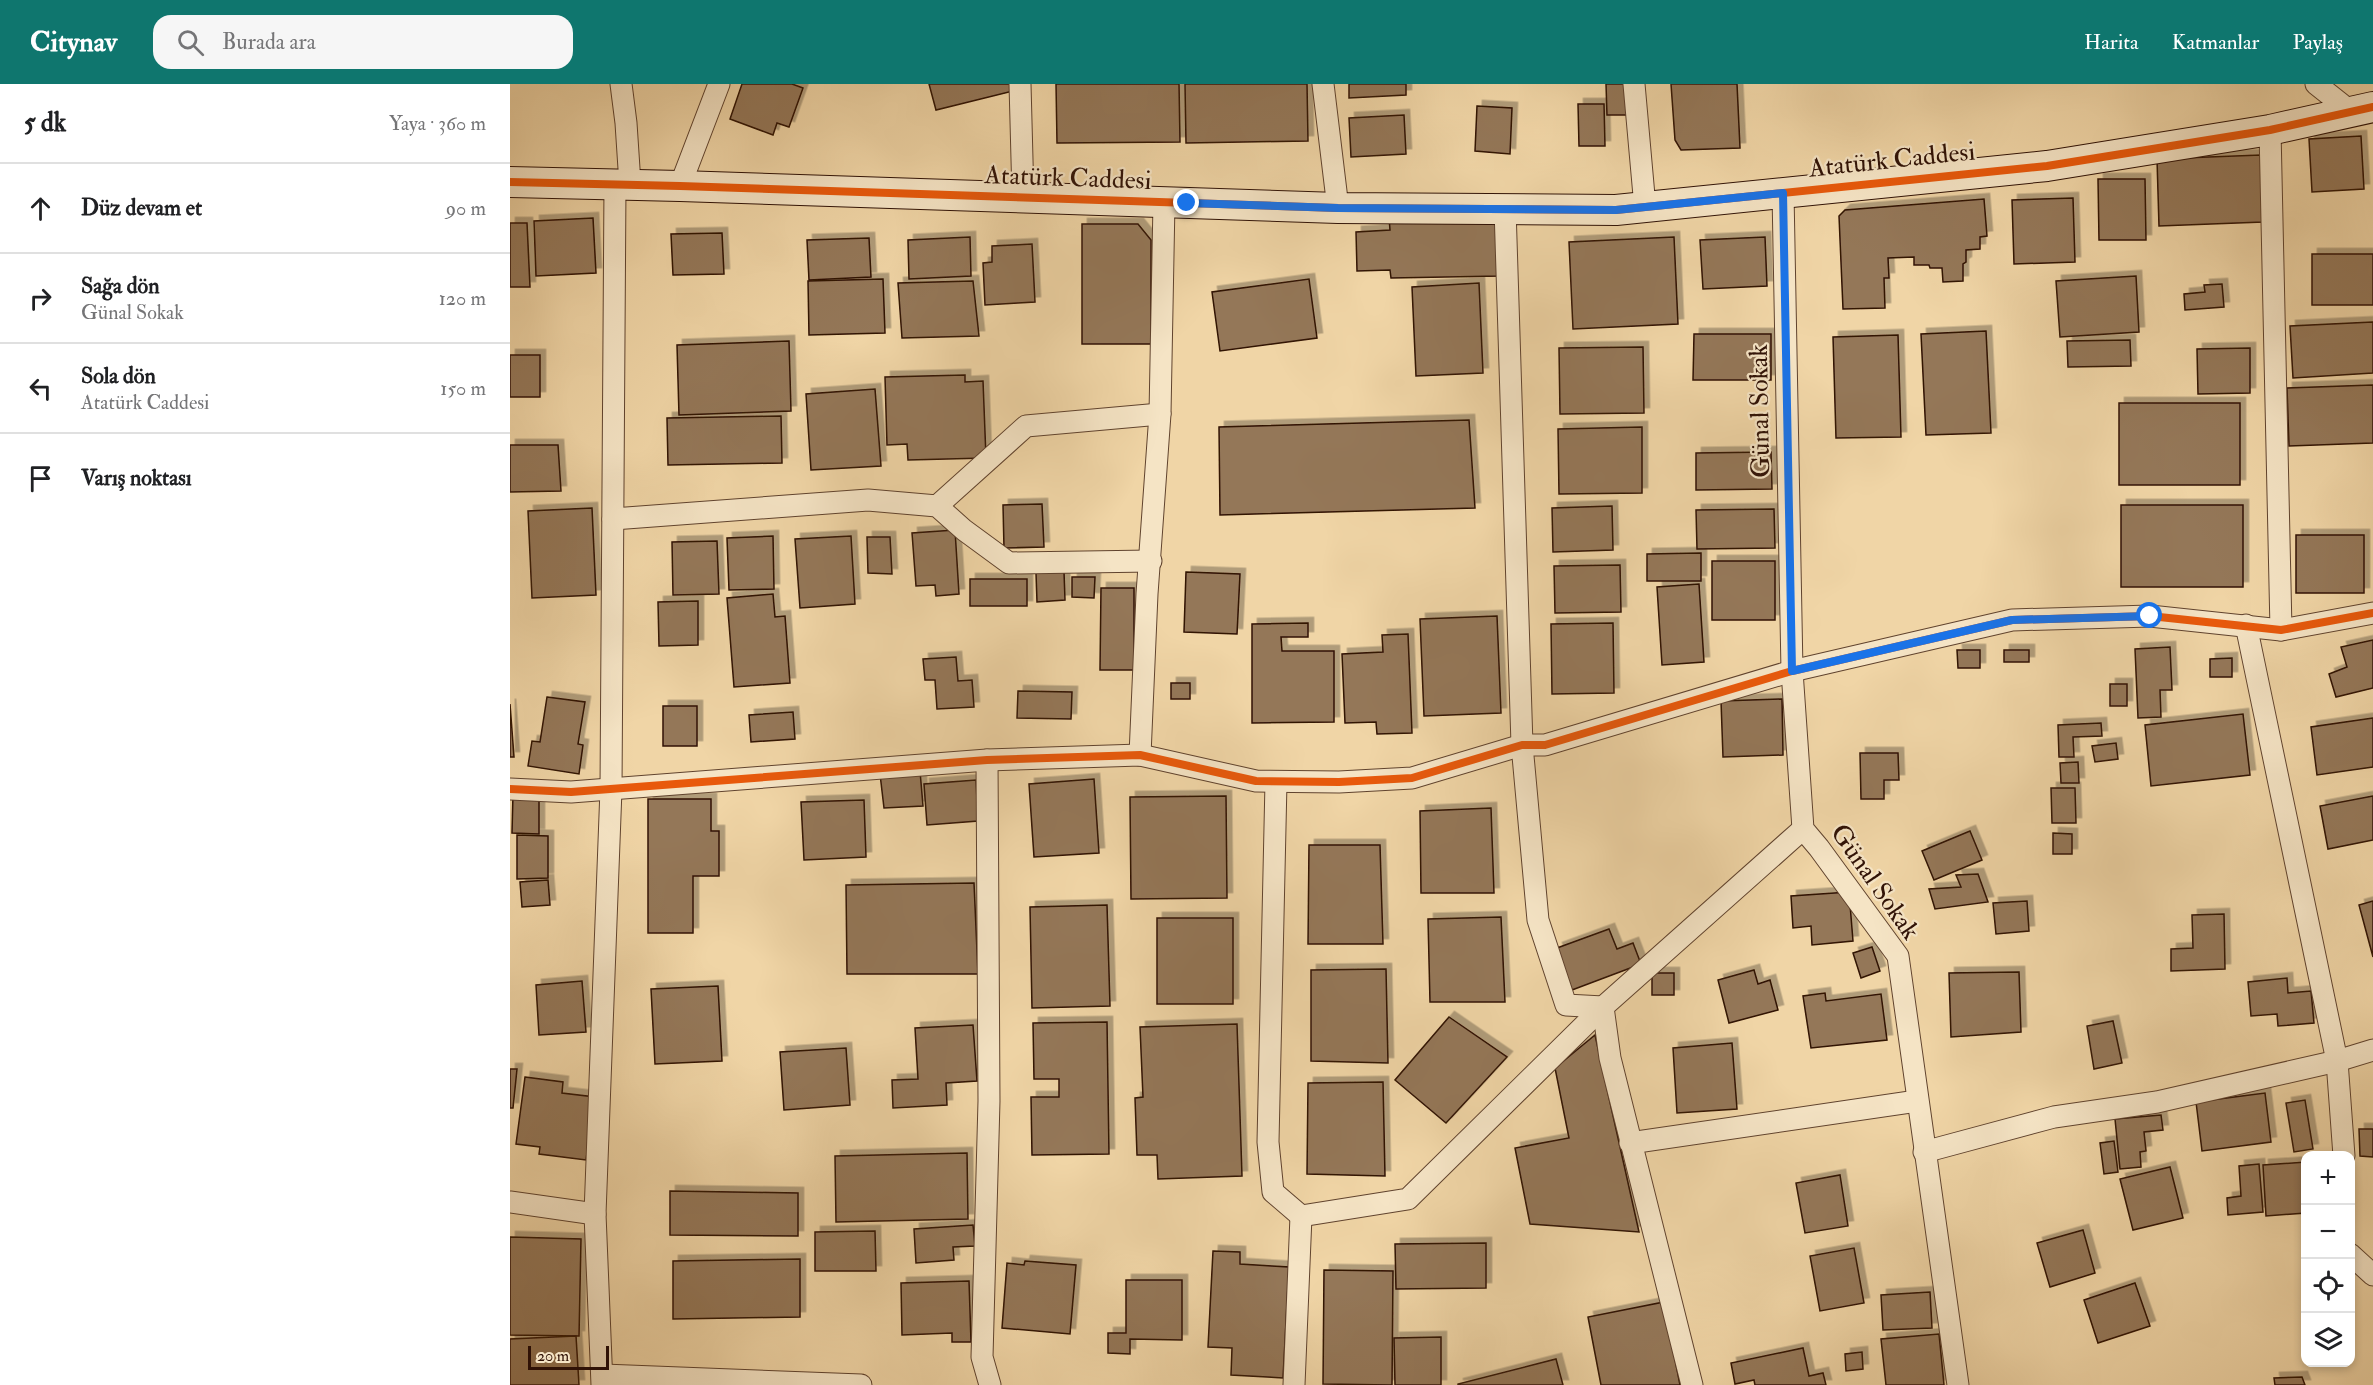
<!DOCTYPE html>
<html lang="tr">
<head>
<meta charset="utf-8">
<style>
	body { margin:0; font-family:"IM FELL Double Pica",serif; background:#f6f6f6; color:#202124 }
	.controls { position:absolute; right:18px; bottom:18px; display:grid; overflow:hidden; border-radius:12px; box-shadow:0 3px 9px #0003 }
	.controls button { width:54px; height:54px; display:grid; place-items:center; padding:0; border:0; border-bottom:2px solid #e0e0e0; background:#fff; color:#202124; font:30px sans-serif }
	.scale { position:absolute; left:18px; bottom:15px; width:81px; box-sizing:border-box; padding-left:6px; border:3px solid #301206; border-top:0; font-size:16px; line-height:21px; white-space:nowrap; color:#301206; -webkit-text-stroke:4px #f5e4c5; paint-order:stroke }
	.stop { position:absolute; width:18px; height:18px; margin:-14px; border:4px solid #1a73e8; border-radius:50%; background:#fff }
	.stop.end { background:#1a73e8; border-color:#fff; box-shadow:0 2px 6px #0008 }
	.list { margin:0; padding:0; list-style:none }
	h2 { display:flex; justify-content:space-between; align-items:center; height:78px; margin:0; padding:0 24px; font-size:26px }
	h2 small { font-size:20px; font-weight:400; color:#757577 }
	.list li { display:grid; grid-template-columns:39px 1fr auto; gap:18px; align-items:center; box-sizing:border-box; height:90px; padding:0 24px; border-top:2px solid #e0e0e0 }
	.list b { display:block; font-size:22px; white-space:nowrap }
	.list p { margin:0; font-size:20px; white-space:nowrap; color:#757577 }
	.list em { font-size:20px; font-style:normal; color:#757577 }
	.icon { flex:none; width:33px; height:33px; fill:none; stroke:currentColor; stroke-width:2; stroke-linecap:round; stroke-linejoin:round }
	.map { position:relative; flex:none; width:1863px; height:1301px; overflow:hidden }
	header { display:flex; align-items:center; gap:36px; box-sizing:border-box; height:84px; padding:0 30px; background:#0f766e; color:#fff }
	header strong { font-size:28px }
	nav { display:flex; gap:33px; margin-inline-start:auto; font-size:21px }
	.search { width:420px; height:54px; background:#f6f6f6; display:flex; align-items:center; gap:15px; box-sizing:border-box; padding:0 21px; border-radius:18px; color:#757577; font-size:22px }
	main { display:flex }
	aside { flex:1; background:#fff }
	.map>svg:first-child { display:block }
	.building { fill:#947759; stroke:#301206; stroke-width:1.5; filter:url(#shadow) }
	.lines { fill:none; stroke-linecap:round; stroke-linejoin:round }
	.street-casing { stroke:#60432e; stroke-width:23 }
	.secondary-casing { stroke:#301206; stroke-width:32 }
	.street { stroke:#f5e4c5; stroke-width:21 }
	.secondary { stroke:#f5e4c5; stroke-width:30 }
	.cycleway-casing { stroke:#f5e4c5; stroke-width:11 }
	.cycleway { stroke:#e8590c; stroke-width:8 }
	.route { stroke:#1a73e8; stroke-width:8 }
	.labels { text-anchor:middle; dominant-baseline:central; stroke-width:4.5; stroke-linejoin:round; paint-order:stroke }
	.street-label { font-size:26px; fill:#301206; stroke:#f5e4c5 }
</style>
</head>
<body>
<header>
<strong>Citynav</strong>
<div class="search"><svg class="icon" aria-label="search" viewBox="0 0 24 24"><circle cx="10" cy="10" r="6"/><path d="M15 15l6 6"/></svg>Burada ara</div>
<nav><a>Harita</a><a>Katmanlar</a><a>Paylaş</a></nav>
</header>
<main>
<aside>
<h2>5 dk<small>Yaya · 360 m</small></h2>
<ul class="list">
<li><svg class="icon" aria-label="ahead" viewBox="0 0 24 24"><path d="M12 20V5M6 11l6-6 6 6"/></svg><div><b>Düz devam et</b></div><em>90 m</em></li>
<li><svg class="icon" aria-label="right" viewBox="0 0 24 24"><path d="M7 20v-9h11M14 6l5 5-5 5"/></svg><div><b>Sağa dön</b><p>Günal Sokak</p></div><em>120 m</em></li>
<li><svg class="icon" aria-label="left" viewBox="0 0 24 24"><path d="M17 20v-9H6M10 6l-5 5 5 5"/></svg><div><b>Sola dön</b><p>Atatürk Caddesi</p></div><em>150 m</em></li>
<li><svg class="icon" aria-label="arrive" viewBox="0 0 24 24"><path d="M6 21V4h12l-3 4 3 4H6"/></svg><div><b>Varış noktası</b></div></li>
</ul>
</aside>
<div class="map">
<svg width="1863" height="1301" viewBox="0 0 1863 1301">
	<defs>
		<filter id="shadow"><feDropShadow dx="5.5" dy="-5.5" stdDeviation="0" flood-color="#0004"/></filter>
	</defs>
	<rect width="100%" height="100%" fill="#f0d5a6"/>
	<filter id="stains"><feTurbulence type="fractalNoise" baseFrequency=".00333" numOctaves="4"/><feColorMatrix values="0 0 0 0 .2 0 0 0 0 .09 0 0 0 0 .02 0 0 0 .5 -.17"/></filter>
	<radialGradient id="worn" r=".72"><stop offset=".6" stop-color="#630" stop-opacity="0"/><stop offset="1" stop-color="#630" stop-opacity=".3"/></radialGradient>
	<g class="building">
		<polygon points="232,0 282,0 293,4 279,43 267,39 263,51 220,35"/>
		<polygon points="419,0 501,0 503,7 426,26"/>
		<polygon points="546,0 669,0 670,58 547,59"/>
		<polygon points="675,0 797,0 798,57 676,59"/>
		<polygon points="839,0 896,0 896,11 839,14"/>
		<polygon points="1096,0 1120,0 1121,31 1097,31"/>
		<polygon points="1161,0 1227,0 1230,64 1171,66 1165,56"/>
		<polygon points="1068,20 1094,20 1095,62 1069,62"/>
		<polygon points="967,22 1002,24 1000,70 965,67"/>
		<polygon points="894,31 896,70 841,73 839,34"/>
		<polygon points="1851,52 1854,105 1802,108 1799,55"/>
		<polygon points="1751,71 1753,138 1649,142 1647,75"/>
		<polygon points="1588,95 1635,95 1636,156 1589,156"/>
		<polygon points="1563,114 1565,178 1504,180 1502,116"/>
		<polygon points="1474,115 1477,152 1470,153 1470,165 1456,166 1456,178 1453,180 1453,197 1433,198 1432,184 1420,184 1419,181 1404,181 1404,173 1378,174 1379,194 1374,194 1375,224 1333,225 1329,132 1335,126"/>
		<polygon points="988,130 990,192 881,194 880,186 847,187 846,148 880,146 879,133"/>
		<polygon points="83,134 86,189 26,192 24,137"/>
		<polygon points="0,139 17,139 20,203 0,203"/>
		<polygon points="572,140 628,140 641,156 641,260 572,260"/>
		<polygon points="212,149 214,190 163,191 161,150"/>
		<polygon points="460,153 461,192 399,195 398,156"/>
		<polygon points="1164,153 1168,240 1063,245 1059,158"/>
		<polygon points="1255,153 1257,202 1193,205 1190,156"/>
		<polygon points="359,154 361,193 299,196 297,156"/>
		<polygon points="522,160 525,218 475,221 473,179 482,178 482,162"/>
		<rect x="1802" y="170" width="61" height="51"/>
		<polygon points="1626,192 1629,248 1550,253 1546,197"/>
		<polygon points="373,195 375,249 299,251 298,197"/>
		<polygon points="799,195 807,254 710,267 702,208"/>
		<polygon points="463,197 469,252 392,254 388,199"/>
		<polygon points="969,199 973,289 906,292 902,203"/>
		<polygon points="1712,200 1714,223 1675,226 1674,210 1695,208 1694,201"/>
		<polygon points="1863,238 1863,289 1783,294 1780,242"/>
		<polygon points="1476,247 1481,349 1416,351 1411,250"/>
		<polygon points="1184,250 1261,250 1261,296 1183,296"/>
		<polygon points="1388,251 1391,353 1326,354 1323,253"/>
		<polygon points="1620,256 1621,282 1558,283 1557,257"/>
		<polygon points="279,257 281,327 169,331 167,261"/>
		<polygon points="1133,263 1134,329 1050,330 1049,264"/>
		<polygon points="1740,264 1740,309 1688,310 1687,265"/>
		<rect x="0" y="271" width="30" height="42"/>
		<polygon points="455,291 455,298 473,297 476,374 398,376 397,360 377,361 375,293"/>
		<polygon points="1863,301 1863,359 1779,362 1777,304"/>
		<polygon points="365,305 371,382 301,386 296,310"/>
		<rect x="1609" y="319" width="121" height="82"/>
		<polygon points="271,332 272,379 158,381 157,334"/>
		<polygon points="959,336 965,424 710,431 709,343"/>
		<polygon points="1132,343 1132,409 1049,410 1048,345"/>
		<polygon points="0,361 48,361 51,407 0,408"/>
		<polygon points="1261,368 1262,405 1186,406 1186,369"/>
		<polygon points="532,420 534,463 494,464 493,421"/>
		<rect x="1611" y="421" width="122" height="82"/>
		<polygon points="1102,422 1103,466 1043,468 1042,424"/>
		<polygon points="82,424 86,511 22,514 18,427"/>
		<polygon points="1264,425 1265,464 1187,465 1186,426"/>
		<polygon points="445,446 449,510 426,512 425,501 406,502 402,449"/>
		<rect x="1786" y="451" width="68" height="58"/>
		<polygon points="263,452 264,505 219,506 217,454"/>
		<polygon points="341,452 345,520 290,524 285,455"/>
		<polygon points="357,453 380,453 382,490 358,489"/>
		<polygon points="207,457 209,510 163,511 162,458"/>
		<polygon points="1191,469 1191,497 1137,497 1137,470"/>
		<rect x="1202" y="477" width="63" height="59"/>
		<polygon points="1110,481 1111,528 1045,529 1044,482"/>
		<polygon points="554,488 555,516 527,518 526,489"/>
		<polygon points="676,488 730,490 727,550 674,548"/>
		<polygon points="562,493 585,493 584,514 562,513"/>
		<rect x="460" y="495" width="57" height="27"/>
		<polygon points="1189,500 1194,578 1152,581 1147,503"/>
		<polygon points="591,504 624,504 624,586 590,586"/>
		<polygon points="263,510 265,533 275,532 280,599 224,603 217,514"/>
		<polygon points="188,517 188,561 149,562 148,518"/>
		<polygon points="987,532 991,629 914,632 910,535"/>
		<polygon points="798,539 798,553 771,553 772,567 824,567 824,638 742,639 742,540"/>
		<polygon points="1103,539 1104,609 1042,610 1041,540"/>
		<polygon points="898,550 902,649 867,650 866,638 835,639 832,570 873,568 872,551"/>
		<polygon points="1863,556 1863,604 1826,613 1819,590 1837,583 1831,563"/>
		<polygon points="1660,563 1662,606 1650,606 1651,633 1628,634 1625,565"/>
		<polygon points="1447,566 1470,566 1470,584 1448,584"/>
		<rect x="1494" y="566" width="25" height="12"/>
		<polygon points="446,573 448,597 462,596 464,623 427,625 425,596 415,596 413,575"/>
		<polygon points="1722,574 1722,593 1700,593 1700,575"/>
		<rect x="661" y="599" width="19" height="16"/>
		<rect x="1600" y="600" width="17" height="22"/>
		<polygon points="508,607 562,608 561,635 507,634"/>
		<polygon points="37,613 75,618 68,660 73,661 69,690 18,682 22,657 30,658"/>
		<polygon points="1272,615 1273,671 1213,673 1211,617"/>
		<polygon points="0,620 4,673 0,673"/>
		<rect x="153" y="622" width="34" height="40"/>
		<polygon points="283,628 285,655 241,658 239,631"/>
		<polygon points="1733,630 1740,691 1641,702 1635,641"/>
		<polygon points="1863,634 1863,683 1807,691 1801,643"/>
		<polygon points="1591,639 1592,652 1563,653 1564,673 1549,673 1548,641"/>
		<polygon points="1606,659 1608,675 1585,678 1582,662"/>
		<polygon points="1350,669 1388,669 1389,696 1374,696 1374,715 1351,715"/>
		<polygon points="1568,678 1569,699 1551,699 1550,679"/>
		<polygon points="410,687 413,722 374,724 370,690"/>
		<polygon points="584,695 589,769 524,773 519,700"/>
		<polygon points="466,696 468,737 417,741 414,700"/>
		<polygon points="1541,704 1565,704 1566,739 1542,739"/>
		<polygon points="3,710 29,710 29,750 2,749"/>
		<polygon points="716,712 717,814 621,815 620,713"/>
		<polygon points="1863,712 1863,756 1818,765 1810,722"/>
		<polygon points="138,715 201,715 201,747 209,747 209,792 183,792 183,849 138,849"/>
		<polygon points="354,716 356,773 294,776 291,718"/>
		<polygon points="981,724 984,809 911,809 910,727"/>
		<polygon points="1460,747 1472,776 1424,796 1412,767"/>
		<polygon points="1543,749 1562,750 1562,770 1543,770"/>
		<polygon points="7,751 38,752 38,794 7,795"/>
		<polygon points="799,761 870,761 873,860 798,860"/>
		<polygon points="1468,790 1478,818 1425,825 1419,805 1451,803 1446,791"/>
		<polygon points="38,796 40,821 12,823 10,798"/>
		<polygon points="464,799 468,890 337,890 336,801"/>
		<polygon points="1339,808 1343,857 1302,861 1301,842 1283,844 1281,812"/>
		<polygon points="1517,817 1519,847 1486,850 1483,819"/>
		<polygon points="1863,817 1863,873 1849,821"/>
		<polygon points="597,821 600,922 522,924 520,823"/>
		<polygon points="1714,830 1715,885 1661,887 1661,865 1683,864 1682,831"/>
		<polygon points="991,833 995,918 920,918 918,835"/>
		<rect x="647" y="834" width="76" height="86"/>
		<polygon points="1099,845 1107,865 1123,859 1131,880 1062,906 1047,864"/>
		<polygon points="1362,863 1370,887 1351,894 1343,869"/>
		<polygon points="876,885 878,979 801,977 801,886"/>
		<polygon points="1244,886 1248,900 1260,896 1268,926 1219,939 1208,896"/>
		<polygon points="1509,888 1511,948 1441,953 1439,889"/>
		<rect x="1142" y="889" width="22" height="22"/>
		<polygon points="1777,894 1778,909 1801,907 1804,939 1768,942 1767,930 1741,932 1738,898"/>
		<polygon points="72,897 76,948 29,951 26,901"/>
		<polygon points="208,902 212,977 145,980 141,905"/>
		<polygon points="1315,909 1316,917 1371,910 1377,956 1301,964 1293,912"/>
		<polygon points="939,933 997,973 936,1039 885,996"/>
		<polygon points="1603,937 1612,979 1584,985 1577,942"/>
		<polygon points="597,938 599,1070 522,1071 521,1013 549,1013 549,995 524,995 523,939"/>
		<polygon points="727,940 732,1092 648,1095 647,1071 627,1071 625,1014 633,1013 630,943"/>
		<polygon points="463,941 467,997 436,999 437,1021 383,1024 382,996 408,995 405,944"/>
		<polygon points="1085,951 1129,1148 1020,1140 1005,1064 1059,1054 1045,984"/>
		<polygon points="1222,959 1227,1025 1167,1029 1163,964"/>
		<polygon points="336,964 340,1021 274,1026 270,968"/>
		<polygon points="0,985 7,985 3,1024 0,1024"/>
		<polygon points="15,993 53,998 52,1009 85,1013 76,1076 29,1070 30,1063 6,1060"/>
		<polygon points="873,998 875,1092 797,1090 798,999"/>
		<polygon points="1755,1009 1761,1058 1692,1067 1686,1018"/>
		<polygon points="1795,1016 1803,1065 1784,1068 1776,1019"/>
		<polygon points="1651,1031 1653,1046 1634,1048 1636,1067 1630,1068 1631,1083 1610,1085 1605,1035"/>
		<polygon points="1849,1045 1863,1045 1863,1073 1850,1072"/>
		<polygon points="1604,1057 1608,1088 1594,1090 1590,1059"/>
		<polygon points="457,1069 458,1135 326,1138 325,1072"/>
		<polygon points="1796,1078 1796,1129 1756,1132 1753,1081"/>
		<polygon points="1749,1080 1753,1128 1718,1131 1717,1114 1731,1112 1729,1082"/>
		<polygon points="1660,1083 1673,1134 1623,1146 1610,1095"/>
		<polygon points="1330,1091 1338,1142 1295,1149 1286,1099"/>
		<polygon points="160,1107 288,1109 288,1152 160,1151"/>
		<polygon points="463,1141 465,1162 443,1163 444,1176 406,1179 404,1145"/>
		<polygon points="1573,1146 1585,1189 1540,1203 1527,1159"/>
		<polygon points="365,1147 366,1187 305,1187 305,1148"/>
		<polygon points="0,1153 71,1155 69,1252 0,1251"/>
		<polygon points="976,1159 976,1204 886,1205 885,1160"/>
		<polygon points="1344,1164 1354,1219 1310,1227 1300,1172"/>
		<polygon points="703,1167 730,1168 730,1180 779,1183 773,1294 721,1291 722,1264 698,1263"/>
		<polygon points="290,1175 290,1233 163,1235 163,1177"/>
		<polygon points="515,1177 566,1181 560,1250 492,1244 497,1179 514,1181"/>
		<polygon points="814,1186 883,1187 882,1301 813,1300"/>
		<polygon points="616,1196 672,1196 672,1256 620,1255 620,1270 598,1269 598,1249 616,1249"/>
		<polygon points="459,1197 461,1258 442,1258 442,1249 392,1251 391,1199"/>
		<polygon points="1625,1199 1640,1242 1588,1259 1574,1216"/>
		<polygon points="1420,1208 1422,1244 1373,1246 1371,1211"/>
		<polygon points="1154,1218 1170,1301 1091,1301 1078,1233"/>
		<polygon points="1429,1250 1434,1301 1376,1301 1371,1255"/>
		<polygon points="66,1252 69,1301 0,1301 0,1255"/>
		<polygon points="931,1253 931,1301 885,1301 884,1254"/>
		<polygon points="1293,1264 1299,1292 1313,1289 1316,1301 1245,1301 1244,1296 1225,1300 1221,1279"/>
		<polygon points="1352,1268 1353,1285 1336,1287 1335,1270"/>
		<polygon points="1046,1275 1053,1301 948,1301 948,1300"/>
		<polygon points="1792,1293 1795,1301 1765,1301 1764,1294"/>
	</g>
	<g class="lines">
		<g class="street-casing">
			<g id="street">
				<polyline points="111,0 116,39 120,100"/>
				<polyline points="510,0 513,113"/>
				<polyline points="813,0 828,124"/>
				<polyline points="1124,0 1135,123"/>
				<polyline points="1806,0 1840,27"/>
				<polyline points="1760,46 1771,546"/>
				<polyline points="170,102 209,0"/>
				<polyline points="1273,109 1282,587 1293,745 1309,764 1388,872 1448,1301"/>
				<polyline points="427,422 516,342 650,330"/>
				<polyline points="103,435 358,416 427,422 454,446 499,479 641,477"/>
				<polyline points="1736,541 1827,977 1834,1072"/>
				<polyline points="630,671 637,510 650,330 654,118"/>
				<polyline points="477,676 479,1017 472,1273 480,1301"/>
				<polyline points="766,698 758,1058 763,1108 791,1132 898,1115 1093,923 1056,921 1028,836 1012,661 995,124"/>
				<polyline points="0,705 61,708 477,676 630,671 746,697 829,698 902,694 1012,661 1035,661 1282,587 1502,536 1640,532 1771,546 1863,529"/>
				<polyline points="1120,1059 1407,1017"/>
				<polyline points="1414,1068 1544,1033 1647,1018 1827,977 1863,966"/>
				<polyline points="0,1118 85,1130"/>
				<polyline points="1840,1170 1863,1191"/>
				<polyline points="93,1291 351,1301"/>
				<polyline points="92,1301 85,1130 101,705 105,101"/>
				<polyline points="784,1301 791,1132"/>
				<polyline points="1182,1301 1100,974 1093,923 1293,745"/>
			</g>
		</g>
		<g class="secondary-casing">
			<polyline id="secondary" points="0,98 170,102 828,124 1106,126 1537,82 1760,46 1863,23"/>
		</g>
		<use href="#street" class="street"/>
		<use href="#secondary" class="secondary"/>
		<g class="cycleway-casing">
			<g id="cycleway">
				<polyline points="0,98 170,102 828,124 1106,126 1537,82 1760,46 1863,23"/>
				<polyline points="0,705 61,708 477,676 630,671 746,697 829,698 902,694 1012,661 1035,661 1282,587 1502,536 1640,532 1771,546 1863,529"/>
			</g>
		</g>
		<use href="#cycleway" class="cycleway"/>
	</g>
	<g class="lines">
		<polyline class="route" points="677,119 828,124 1106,126 1273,109 1282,587 1502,536 1640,532"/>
	</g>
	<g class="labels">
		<g class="street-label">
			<text transform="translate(1382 76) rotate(-6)">Atatürk Caddesi</text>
			<text transform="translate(558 94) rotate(2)">Atatürk Caddesi</text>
			<text transform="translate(1250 327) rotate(-91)">Günal Sokak</text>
			<text transform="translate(1365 798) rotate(55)">Günal Sokak</text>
		</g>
	</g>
	<rect width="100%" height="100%" filter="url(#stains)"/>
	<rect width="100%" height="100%" fill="url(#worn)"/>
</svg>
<div class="controls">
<button>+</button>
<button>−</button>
<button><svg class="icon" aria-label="locate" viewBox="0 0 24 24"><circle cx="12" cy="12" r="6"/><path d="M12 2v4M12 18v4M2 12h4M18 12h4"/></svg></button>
<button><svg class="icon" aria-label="layers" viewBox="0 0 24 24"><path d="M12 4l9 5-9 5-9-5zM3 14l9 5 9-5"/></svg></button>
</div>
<div class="scale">20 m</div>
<div class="stop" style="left:1640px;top:532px"></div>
<div class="stop end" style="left:677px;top:119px"></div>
</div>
</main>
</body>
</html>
